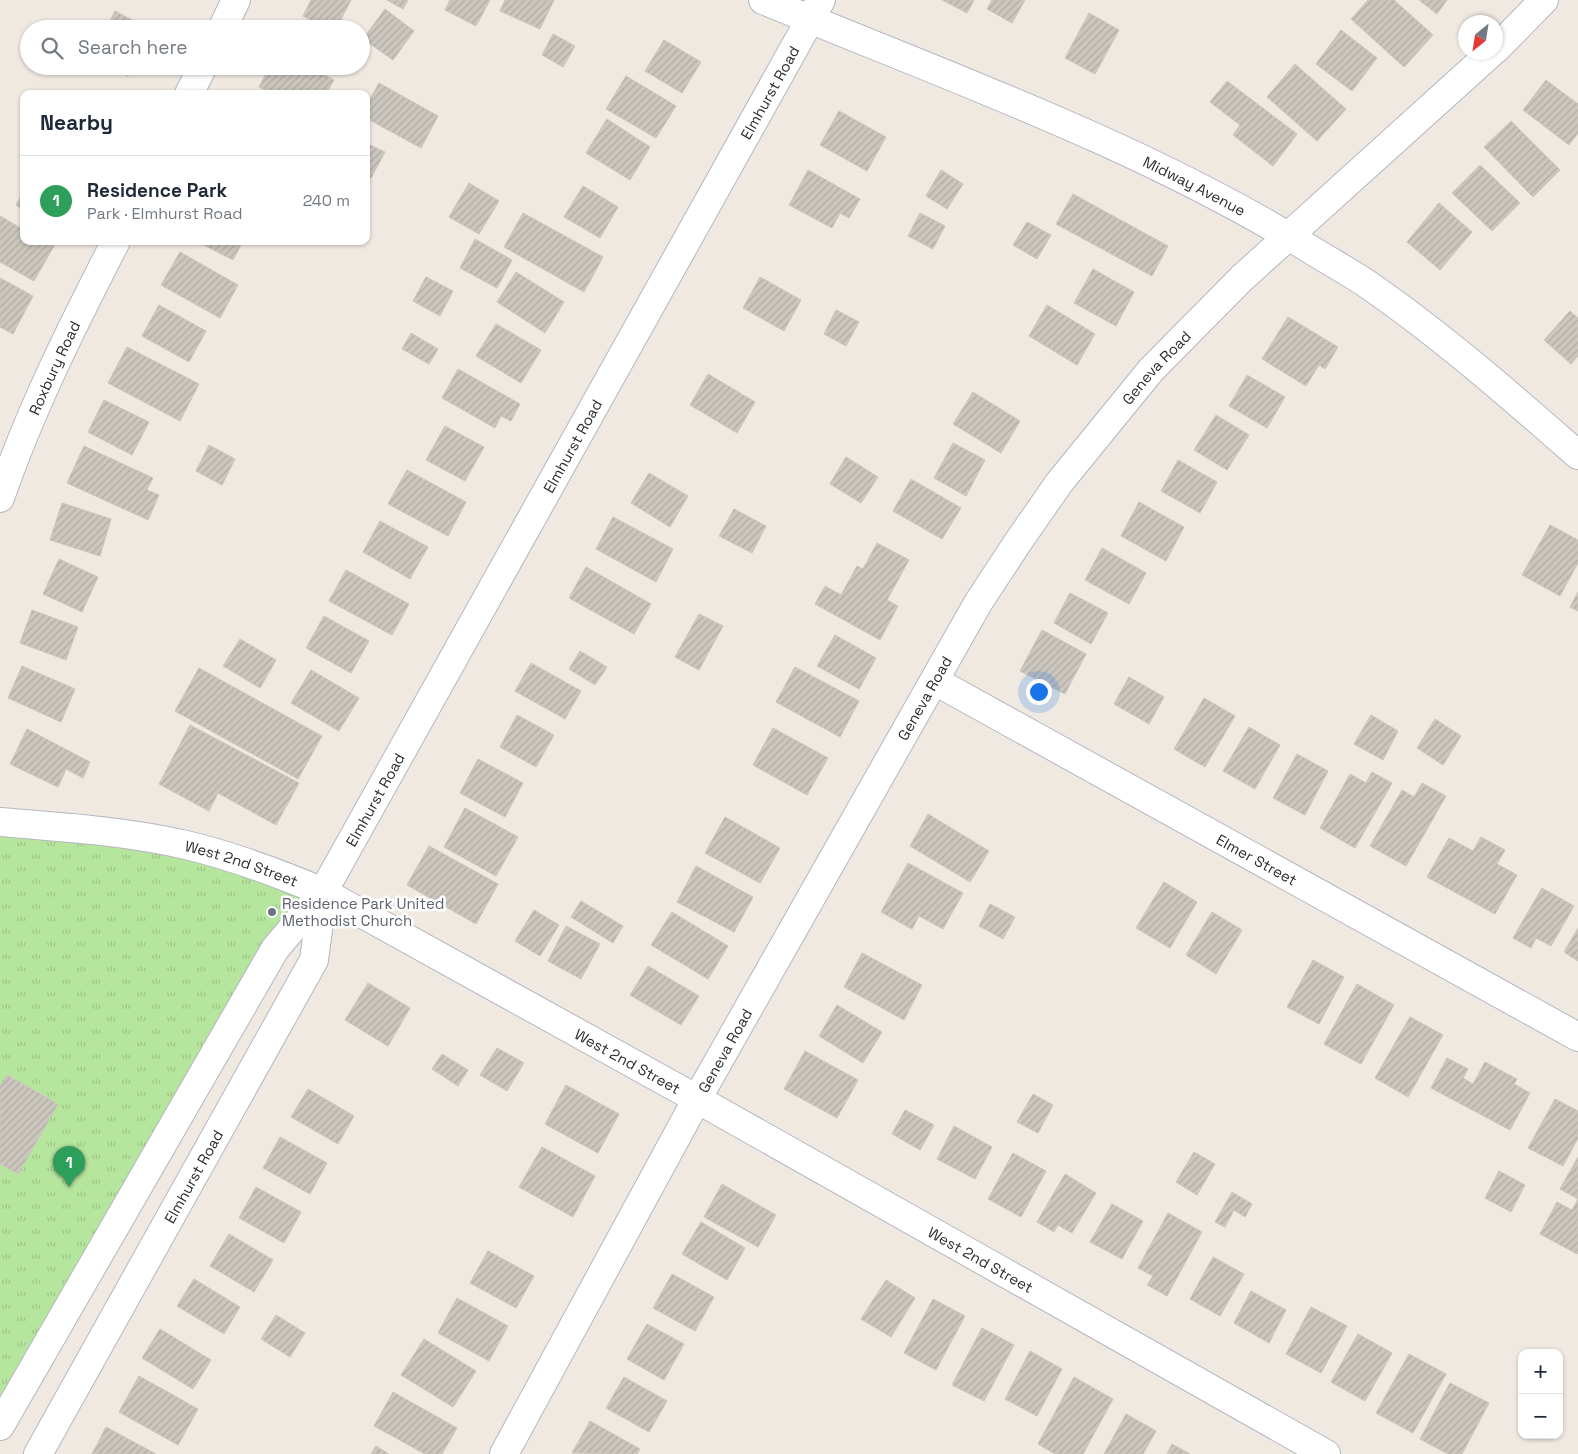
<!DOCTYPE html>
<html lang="en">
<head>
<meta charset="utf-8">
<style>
	body { margin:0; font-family:"Space Grotesk",sans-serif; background:#f2f2f3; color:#1f2937 }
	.controls { position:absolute; right:15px; bottom:15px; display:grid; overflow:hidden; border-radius:10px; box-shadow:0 1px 4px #0004 }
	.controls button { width:45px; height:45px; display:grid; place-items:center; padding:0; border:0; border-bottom:1px solid #e0e1e3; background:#fff; color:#1f2937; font:25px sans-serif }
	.compass { position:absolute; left:1458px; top:15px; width:45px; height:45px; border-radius:50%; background:#fff; box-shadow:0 1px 4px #0004; rotate:210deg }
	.you { position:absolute; left:1038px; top:691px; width:18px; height:18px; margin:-12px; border:4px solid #fff; border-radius:50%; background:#1a73e8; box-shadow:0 0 0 8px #1a73e833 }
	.badge { display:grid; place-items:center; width:32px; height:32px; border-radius:50%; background:#ea580c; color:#fff; font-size:16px; font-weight:700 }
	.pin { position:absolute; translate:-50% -41px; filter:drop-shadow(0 1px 2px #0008) }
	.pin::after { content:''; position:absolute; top:26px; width:18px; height:15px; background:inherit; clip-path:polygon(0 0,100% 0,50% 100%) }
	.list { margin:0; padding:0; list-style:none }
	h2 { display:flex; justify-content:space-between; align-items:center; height:65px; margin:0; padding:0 20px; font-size:21px }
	h2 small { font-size:16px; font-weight:400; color:#747a83 }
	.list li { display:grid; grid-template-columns:32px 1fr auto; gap:15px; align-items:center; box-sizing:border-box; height:90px; padding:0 20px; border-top:1px solid #e0e1e3 }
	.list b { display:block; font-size:19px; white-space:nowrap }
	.list p { margin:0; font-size:16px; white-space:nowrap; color:#747a83 }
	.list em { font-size:16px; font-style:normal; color:#747a83 }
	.icon { flex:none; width:28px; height:28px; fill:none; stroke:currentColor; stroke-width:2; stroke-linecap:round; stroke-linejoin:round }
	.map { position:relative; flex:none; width:1578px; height:1454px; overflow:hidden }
	.search { position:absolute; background:#fff; box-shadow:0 1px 4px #0004; left:20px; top:20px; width:350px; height:55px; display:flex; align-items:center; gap:12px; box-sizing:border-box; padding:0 18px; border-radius:28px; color:#747a83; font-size:19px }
	.panel { position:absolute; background:#fff; box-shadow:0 1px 4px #0004; left:20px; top:90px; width:350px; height:155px; border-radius:10px }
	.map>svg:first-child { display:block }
	.park { fill:url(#park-tufts) }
	.building { fill:url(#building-hatch); stroke:#cbc5ba }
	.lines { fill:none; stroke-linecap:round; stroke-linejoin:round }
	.minor-casing { stroke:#b4b7c1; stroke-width:30 }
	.minor { stroke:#fff; stroke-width:28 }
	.worship-dot { fill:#6b7280; stroke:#fff; stroke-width:2 }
	.labels { text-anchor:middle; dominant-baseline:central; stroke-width:5; stroke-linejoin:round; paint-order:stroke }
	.street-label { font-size:15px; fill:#2e2e2e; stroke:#fff }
	.worship-label { font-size:15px; fill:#5b616d; stroke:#fff; text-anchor:start }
</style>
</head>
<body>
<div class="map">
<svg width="1578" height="1454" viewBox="0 0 1578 1454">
	<defs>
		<pattern id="park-tufts" width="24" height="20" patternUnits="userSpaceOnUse" patternTransform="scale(1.25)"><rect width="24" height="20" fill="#b6e59e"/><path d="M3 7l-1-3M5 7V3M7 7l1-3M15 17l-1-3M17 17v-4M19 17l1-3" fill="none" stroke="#9dc588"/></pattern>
		<pattern id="building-hatch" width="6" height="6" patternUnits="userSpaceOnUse" patternTransform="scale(1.25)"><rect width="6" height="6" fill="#cbc7bf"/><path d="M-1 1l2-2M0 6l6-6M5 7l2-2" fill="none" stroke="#afaba4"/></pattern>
	</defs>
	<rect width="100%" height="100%" fill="#efe9e1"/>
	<polygon class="park" points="0,822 110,832 323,892 0,1426"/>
	<g class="building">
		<polygon points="311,0 351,0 336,29 327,29 303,16"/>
		<polygon points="387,0 408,0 403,9"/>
		<polygon points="450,0 490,0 476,26 445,10"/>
		<polygon points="505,0 554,0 540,29 500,11"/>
		<polygon points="942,0 974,0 967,13"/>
		<polygon points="992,0 1025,0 1012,23 987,9"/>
		<polygon points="1368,0 1394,0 1433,35 1404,67 1351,19"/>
		<polygon points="1419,0 1447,0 1437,14"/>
		<polygon points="385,9 414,31 393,60 363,39"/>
		<polygon points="115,11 149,29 106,29"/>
		<polygon points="1089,13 1119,30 1095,74 1065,58"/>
		<polygon points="1341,30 1377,58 1352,91 1316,64"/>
		<polygon points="553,34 575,46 563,67 542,55"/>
		<polygon points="664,40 701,62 682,93 645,71"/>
		<polygon points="1295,64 1346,109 1317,141 1267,97"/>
		<polygon points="109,66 133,66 128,76"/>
		<polygon points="270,66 307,66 334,80 326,94 273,94 259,87"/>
		<polygon points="626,76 676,106 656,138 606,109"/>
		<polygon points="1546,80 1578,104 1578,133 1569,145 1523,110"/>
		<polygon points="1227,81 1297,134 1273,166 1233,135 1240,125 1210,102"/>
		<polygon points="379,83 438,116 421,148 366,118 366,106"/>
		<polygon points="839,111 886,137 867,171 820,145"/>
		<polygon points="607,119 650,147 630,180 586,153"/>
		<polygon points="1511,121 1560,170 1533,197 1484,147"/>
		<polygon points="366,143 385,152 371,178 366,175"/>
		<polygon points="1480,165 1520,203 1492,231 1452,193"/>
		<polygon points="808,170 860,199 849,218 840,213 832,228 789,205"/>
		<polygon points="941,170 963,184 947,209 926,196"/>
		<polygon points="469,183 499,201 479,234 449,217"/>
		<polygon points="583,186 618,207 600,238 564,217"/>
		<polygon points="24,191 24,210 16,205"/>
		<polygon points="1073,194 1168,246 1152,276 1056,224"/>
		<polygon points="1439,203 1472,232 1440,270 1407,242"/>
		<polygon points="523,213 603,257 584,292 504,247"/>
		<polygon points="920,213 945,226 933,249 908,236"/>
		<polygon points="0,216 24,230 24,241 44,241 54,246 34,281 0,262"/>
		<polygon points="1027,222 1051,235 1037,259 1013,245"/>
		<polygon points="475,239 512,260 497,288 460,268"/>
		<polygon points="196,241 243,241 233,260"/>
		<polygon points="180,252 238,285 220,318 161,285"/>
		<polygon points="1093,269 1134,292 1116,326 1074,303"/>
		<polygon points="516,272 564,302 545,333 497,302"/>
		<polygon points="426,277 453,291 440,316 413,301"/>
		<polygon points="760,277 801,300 784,331 743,308"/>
		<polygon points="0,278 33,296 13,334 0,327"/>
		<polygon points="159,305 206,331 189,362 142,336"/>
		<polygon points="1047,305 1095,334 1077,365 1029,336"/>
		<polygon points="836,310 859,322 846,346 824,334"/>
		<polygon points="1570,311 1578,318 1578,356 1571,364 1544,340"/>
		<polygon points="1288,317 1338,347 1325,369 1319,365 1306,386 1262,359"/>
		<polygon points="496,324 541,350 521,383 476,356"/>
		<polygon points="411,333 438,349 429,364 402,349"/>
		<polygon points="127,347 199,384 180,421 108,383"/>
		<polygon points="458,369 520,404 511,421 501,416 495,428 442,398"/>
		<polygon points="708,374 755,402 737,433 690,405"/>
		<polygon points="1247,375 1285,397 1267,428 1229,406"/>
		<polygon points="973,392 1020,421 1001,453 953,424"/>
		<polygon points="104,400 149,422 132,455 88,432"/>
		<polygon points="1216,415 1249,435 1227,470 1194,450"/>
		<polygon points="445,426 484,447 465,481 426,460"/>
		<polygon points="953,443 985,460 966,496 934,478"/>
		<polygon points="209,445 235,459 222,485 196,471"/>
		<polygon points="84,446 153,478 147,490 159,495 148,520 67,483"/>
		<polygon points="846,457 878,477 861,503 830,484"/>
		<polygon points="1178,460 1217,482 1200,513 1161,491"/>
		<polygon points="407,470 466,502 448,536 388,504"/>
		<polygon points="649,473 688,496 670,527 631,503"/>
		<polygon points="911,479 961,508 942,539 893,511"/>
		<polygon points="1139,502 1184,527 1166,561 1121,536"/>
		<polygon points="62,503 111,519 100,556 50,540"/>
		<polygon points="734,509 766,526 752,553 719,536"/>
		<polygon points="613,517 673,549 656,582 596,549"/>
		<polygon points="380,521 428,547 410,579 363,552"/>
		<polygon points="1550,525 1578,540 1578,563 1560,596 1522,575"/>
		<polygon points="877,543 909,560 887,600 898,606 880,640 815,604 825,586 841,595 857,566 863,569"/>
		<polygon points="1102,548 1146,573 1129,604 1085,580"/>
		<polygon points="59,559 98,577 82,612 43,594"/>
		<polygon points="586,567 651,604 634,634 569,598"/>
		<polygon points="346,570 409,604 392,635 329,601"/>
		<polygon points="1578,592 1578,611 1570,607"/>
		<polygon points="1070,593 1108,613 1091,644 1054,623"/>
		<polygon points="32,610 78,627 66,660 20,643"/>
		<polygon points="699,614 723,626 699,670 675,657"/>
		<polygon points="324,616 369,641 351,673 306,648"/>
		<polygon points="1042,630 1086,654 1065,694 1020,671"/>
		<polygon points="835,635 876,658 859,689 817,666"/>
		<polygon points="240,639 276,660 260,688 223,666"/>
		<polygon points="580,651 607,667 595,685 569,669"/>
		<polygon points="531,663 581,691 565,719 515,691"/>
		<polygon points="22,666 75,689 61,722 8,698"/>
		<polygon points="795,667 859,701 840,737 776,702"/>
		<polygon points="199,668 322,736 298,779 175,711"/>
		<polygon points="311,670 359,698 339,731 291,703"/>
		<polygon points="1129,677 1164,697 1149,724 1114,704"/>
		<polygon points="1204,698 1235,716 1205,767 1174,749"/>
		<polygon points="517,715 554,735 536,767 500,747"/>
		<polygon points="1371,715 1398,731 1383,760 1354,744"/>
		<polygon points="1435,719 1461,736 1443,765 1417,748"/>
		<polygon points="190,725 299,783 276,825 218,793 209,811 159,784"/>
		<polygon points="1249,727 1280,745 1255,789 1223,771"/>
		<polygon points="773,728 828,758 807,795 753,765"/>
		<polygon points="27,729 90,762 83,778 66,769 58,787 10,764"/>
		<polygon points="1297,754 1328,771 1305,815 1273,798"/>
		<polygon points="478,759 523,783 505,817 460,793"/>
		<polygon points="1372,772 1392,783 1355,848 1320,828 1350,774 1366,783"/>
		<polygon points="1422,783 1446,796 1406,866 1370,846 1402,790 1414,797"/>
		<polygon points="465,808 518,837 496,876 444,847"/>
		<polygon points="928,814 989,851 970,882 910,846"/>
		<polygon points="725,817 780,848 760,883 705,853"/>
		<polygon points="1481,837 1505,850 1497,864 1517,875 1495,914 1427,877 1449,838 1473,851"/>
		<polygon points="429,846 498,884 476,924 407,885"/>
		<polygon points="908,863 963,893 943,929 919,916 912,929 881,912"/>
		<polygon points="696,866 753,897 734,932 677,902"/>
		<polygon points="1164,882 1197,902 1170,948 1136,928"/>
		<polygon points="1542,888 1574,906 1551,946 1536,938 1531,948 1513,938"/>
		<polygon points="581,901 623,926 613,943 571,917"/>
		<polygon points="990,904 1015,917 1003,939 979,926"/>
		<polygon points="534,910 559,925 540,956 515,941"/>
		<polygon points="672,912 728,946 708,979 651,945"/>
		<polygon points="1212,912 1242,930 1216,974 1186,955"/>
		<polygon points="566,926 600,944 581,979 548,961"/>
		<polygon points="1578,928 1578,961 1564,952"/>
		<polygon points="862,953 922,985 904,1020 844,987"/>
		<polygon points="1313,960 1344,977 1319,1024 1287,1007"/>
		<polygon points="648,966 699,996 681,1025 630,995"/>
		<polygon points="368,983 410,1008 388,1046 345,1020"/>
		<polygon points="1357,984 1394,1005 1361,1064 1324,1044"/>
		<polygon points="837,1005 882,1032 863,1063 819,1036"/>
		<polygon points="1410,1017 1443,1035 1408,1097 1375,1078"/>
		<polygon points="497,1048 524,1063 507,1091 480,1075"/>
		<polygon points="805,1051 858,1080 837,1118 784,1089"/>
		<polygon points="442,1054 468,1070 458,1086 432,1069"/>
		<polygon points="1447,1058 1468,1069 1463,1078 1473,1084 1485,1062 1517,1079 1514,1084 1530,1093 1510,1130 1431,1088"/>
		<polygon points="7,1075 58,1104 18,1174 0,1164 0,1086"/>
		<polygon points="566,1085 619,1114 598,1153 545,1124"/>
		<polygon points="308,1089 354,1116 338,1144 291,1117"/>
		<polygon points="1033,1094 1053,1105 1038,1133 1017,1122"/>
		<polygon points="1555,1099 1578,1111 1578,1138 1563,1166 1528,1148"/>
		<polygon points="905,1110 934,1125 920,1150 892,1134"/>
		<polygon points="954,1126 992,1147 975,1179 937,1159"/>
		<polygon points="280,1137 327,1163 310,1194 263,1168"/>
		<polygon points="542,1147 595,1176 573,1217 519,1187"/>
		<polygon points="1194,1152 1215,1164 1197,1195 1176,1182"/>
		<polygon points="1013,1153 1046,1171 1021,1217 988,1199"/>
		<polygon points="1578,1157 1578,1199 1560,1189"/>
		<polygon points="1499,1171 1525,1185 1511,1212 1485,1198"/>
		<polygon points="1065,1174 1096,1193 1072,1233 1058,1225 1054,1232 1037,1222"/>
		<polygon points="722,1184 776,1215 758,1247 704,1217"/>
		<polygon points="256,1187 301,1212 284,1243 239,1218"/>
		<polygon points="1232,1192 1252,1204 1245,1217 1234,1210 1225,1227 1215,1222"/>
		<polygon points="1578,1199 1578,1253 1577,1254 1540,1234 1557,1202 1572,1210"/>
		<polygon points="1112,1204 1143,1221 1122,1259 1090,1242"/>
		<polygon points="1168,1213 1202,1232 1167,1296 1147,1285 1153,1276 1138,1268"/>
		<polygon points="701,1222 745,1248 727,1280 682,1254"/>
		<polygon points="229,1234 273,1260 254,1292 210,1266"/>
		<polygon points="488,1251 534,1276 516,1308 470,1283"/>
		<polygon points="1213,1257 1244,1274 1220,1316 1190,1299"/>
		<polygon points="672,1274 714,1297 695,1331 653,1308"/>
		<polygon points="194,1279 240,1307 224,1334 177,1306"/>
		<polygon points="886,1280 915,1298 891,1337 861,1319"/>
		<polygon points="1251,1291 1286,1310 1269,1343 1234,1323"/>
		<polygon points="457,1298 508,1326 489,1361 438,1333"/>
		<polygon points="933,1299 965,1316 936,1370 904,1353"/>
		<polygon points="1311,1307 1347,1326 1321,1373 1286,1354"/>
		<polygon points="276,1315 305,1333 290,1357 261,1339"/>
		<polygon points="647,1324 684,1344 664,1380 627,1359"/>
		<polygon points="982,1328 1014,1345 984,1401 952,1385"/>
		<polygon points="160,1329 211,1360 193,1389 142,1358"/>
		<polygon points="1358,1334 1392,1353 1365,1401 1331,1382"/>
		<polygon points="424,1339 476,1371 453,1407 401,1375"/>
		<polygon points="1030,1351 1062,1369 1037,1416 1005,1399"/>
		<polygon points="1409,1354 1446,1374 1413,1433 1376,1413"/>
		<polygon points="139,1376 198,1409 178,1445 119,1412"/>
		<polygon points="624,1377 667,1401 649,1432 606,1408"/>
		<polygon points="1074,1377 1113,1399 1083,1454 1055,1454 1038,1444"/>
		<polygon points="1450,1383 1489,1403 1462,1454 1448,1454 1420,1439"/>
		<polygon points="393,1392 457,1428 442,1454 425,1454 374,1426"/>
		<polygon points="1126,1414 1156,1431 1143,1454 1104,1454"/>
		<polygon points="590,1421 640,1449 637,1454 572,1453"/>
		<polygon points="106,1427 156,1454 92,1454"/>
		<polygon points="1172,1444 1190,1454 1167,1454"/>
		<polygon points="376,1446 389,1454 371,1454"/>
	</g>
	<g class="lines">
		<g class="minor-casing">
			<g id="minor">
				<path id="s1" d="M763,0C949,77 1141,145 1313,251C1334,264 1357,276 1377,291C1448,341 1513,398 1578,455"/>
				<polyline points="222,29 236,0"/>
				<polyline points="1496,49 1544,0"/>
				<polyline points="189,94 203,66"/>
				<path id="s2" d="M0,498C31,408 73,325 116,241"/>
				<path id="s3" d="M935,681L1578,1037"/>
				<path id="s4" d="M0,822C62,827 125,831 186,845C233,856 278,873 323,892L697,1099L1326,1454"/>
				<path id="s5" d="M0,1426L275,949L323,892L821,0"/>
				<path id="s6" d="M38,1454L314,960L323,892"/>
				<path id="s7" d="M504,1454L697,1099L978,603L1018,542L1059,483L1151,370L1242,278L1492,52"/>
			</g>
		</g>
		<use href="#minor" class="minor"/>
	</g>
	<circle class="worship-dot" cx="272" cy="912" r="5"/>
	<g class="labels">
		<g class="street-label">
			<text stroke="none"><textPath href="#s5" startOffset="1541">Elmhurst Road</textPath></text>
			<text stroke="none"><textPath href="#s1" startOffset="470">Midway Avenue</textPath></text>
			<text stroke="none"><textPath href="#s7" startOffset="1270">Geneva Road</textPath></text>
			<text stroke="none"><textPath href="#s2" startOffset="141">Roxbury Road</textPath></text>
			<text stroke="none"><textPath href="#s5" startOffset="1136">Elmhurst Road</textPath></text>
			<text stroke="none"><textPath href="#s7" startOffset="865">Geneva Road</textPath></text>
			<text stroke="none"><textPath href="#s5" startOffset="731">Elmhurst Road</textPath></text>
			<text stroke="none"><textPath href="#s3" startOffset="368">Elmer Street</textPath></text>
			<text stroke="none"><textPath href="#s4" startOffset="246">West 2nd Street</textPath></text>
			<text stroke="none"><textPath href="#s7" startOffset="460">Geneva Road</textPath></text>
			<text stroke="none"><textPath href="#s4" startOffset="681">West 2nd Street</textPath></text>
			<text stroke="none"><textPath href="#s6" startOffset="318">Elmhurst Road</textPath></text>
			<text stroke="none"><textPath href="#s4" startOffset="1086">West 2nd Street</textPath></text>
		</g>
		<g class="worship-label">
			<text x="282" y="903">Residence Park United<tspan x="282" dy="17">Methodist Church</tspan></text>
		</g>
	</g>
</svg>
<div class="controls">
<button>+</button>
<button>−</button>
</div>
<svg class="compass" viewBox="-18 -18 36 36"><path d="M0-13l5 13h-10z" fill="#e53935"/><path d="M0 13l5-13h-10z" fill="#747a83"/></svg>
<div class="you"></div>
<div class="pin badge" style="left:69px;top:1187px;background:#2e9e5b">1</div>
<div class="search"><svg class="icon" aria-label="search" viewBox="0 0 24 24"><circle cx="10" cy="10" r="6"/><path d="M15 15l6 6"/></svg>Search here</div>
<section class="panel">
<h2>Nearby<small></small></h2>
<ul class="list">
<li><span class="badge" style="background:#2e9e5b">1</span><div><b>Residence Park</b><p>Park · Elmhurst Road</p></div><em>240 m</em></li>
</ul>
</section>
</div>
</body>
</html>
